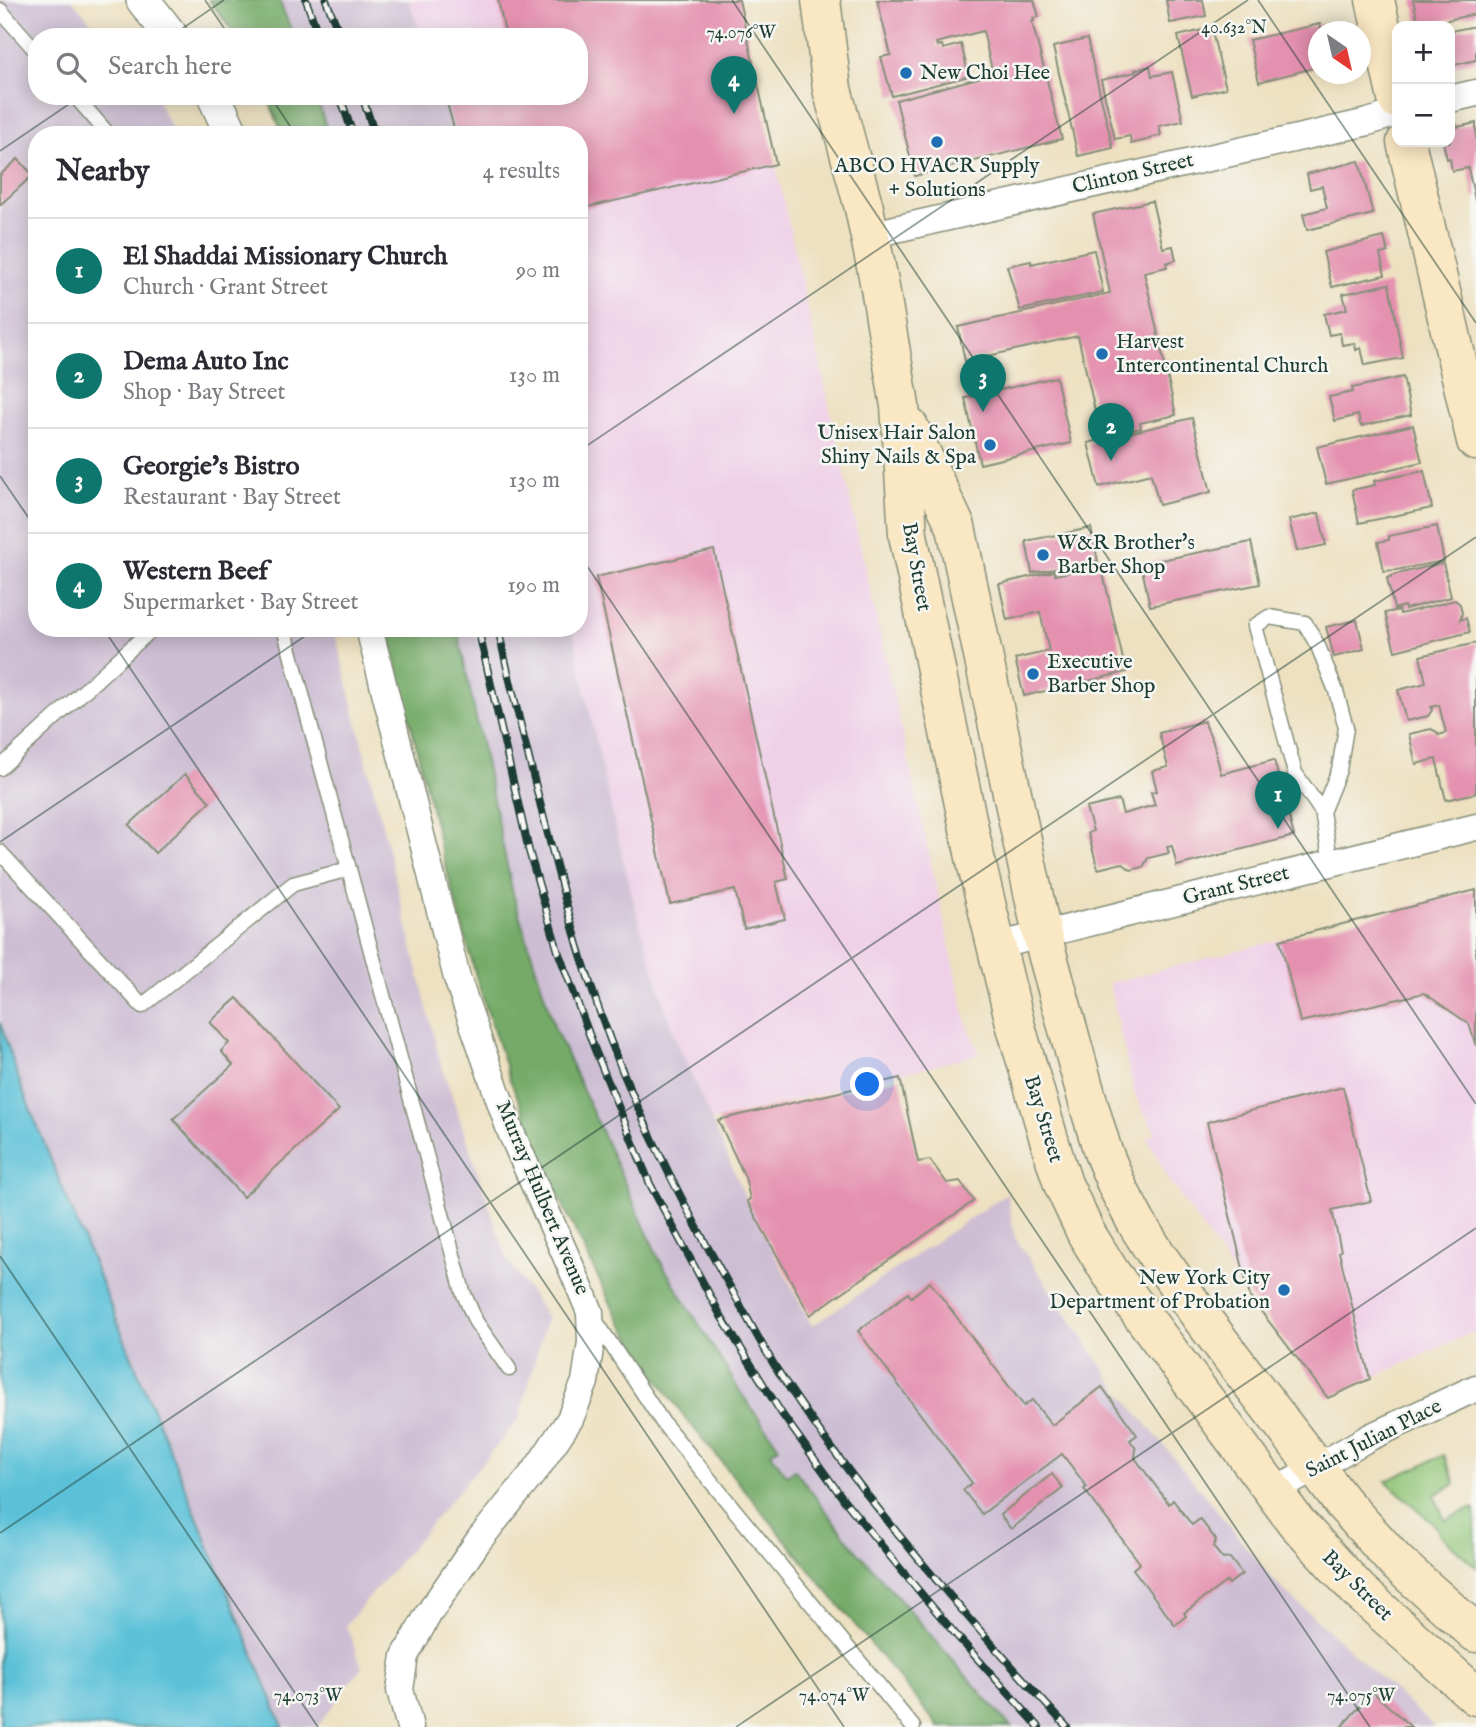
<!DOCTYPE html>
<html lang="en">
<head>
<meta charset="utf-8">
<style>
	body { margin:0; font-family:"IM FELL English",serif; background:#f7f7f7; color:#2b2b33 }
	.controls { position:absolute; right:21px; top:21px; display:grid; overflow:hidden; border-radius:14px; box-shadow:0 4px 18px #0003 }
	.controls button { width:63px; height:63px; display:grid; place-items:center; padding:0; border:0; border-bottom:2px solid #e1e1e2; background:#fff; color:#2b2b33; font:35px sans-serif }
	.compass { position:absolute; left:1308px; top:21px; width:63px; height:63px; border-radius:50%; background:#fff; box-shadow:0 4px 18px #0003; rotate:146deg }
	.you { position:absolute; left:868px; top:1085px; width:24px; height:24px; margin:-18px; border:5px solid #fff; border-radius:50%; background:#1a73e8; box-shadow:0 0 0 10px #1a73e833 }
	.badge { display:grid; place-items:center; width:46px; height:46px; border-radius:50%; background:#0f766e; color:#fff; font-size:23px; font-weight:700 }
	.pin { position:absolute; translate:-50% -58px; filter:drop-shadow(0 2px 4px #0008) }
	.pin::after { content:''; position:absolute; top:37px; width:24px; height:21px; background:inherit; clip-path:polygon(0 0,100% 0,50% 100%) }
	.list { margin:0; padding:0; list-style:none }
	h2 { display:flex; justify-content:space-between; align-items:center; height:91px; margin:0; padding:0 28px; font-size:30px }
	h2 small { font-size:23px; font-weight:400; color:#7c7c81 }
	.list li { display:grid; grid-template-columns:46px 1fr auto; gap:21px; align-items:center; box-sizing:border-box; height:105px; padding:0 28px; border-top:2px solid #e1e1e2 }
	.list b { display:block; font-size:26px; white-space:nowrap }
	.list p { margin:0; font-size:23px; white-space:nowrap; color:#7c7c81 }
	.list em { font-size:23px; font-style:normal; color:#7c7c81 }
	.icon { flex:none; width:38px; height:38px; fill:none; stroke:currentColor; stroke-width:2; stroke-linecap:round; stroke-linejoin:round }
	.map { position:relative; flex:none; width:1476px; height:1727px; overflow:hidden }
	.search { position:absolute; background:#fff; box-shadow:0 4px 18px #0003; left:28px; top:28px; width:560px; height:77px; display:flex; align-items:center; gap:18px; box-sizing:border-box; padding:0 24px; border-radius:28px; color:#7c7c81; font-size:26px }
	.panel { position:absolute; background:#fff; box-shadow:0 4px 18px #0003; left:28px; top:126px; width:560px; height:511px; border-radius:28px }
	.map>svg:first-child { display:block }
	.built { fill:#efd0e7 }
	.industrial { fill:#cdbed3 }
	.green { fill:#91c577; stroke:#588156; stroke-width:2 }
	.forest { fill:#74aa68; stroke:#4a744e; stroke-width:2 }
	.water { fill:#5bc1d8; stroke:#3d7f86; stroke-width:2 }
	.building { fill:#e490af }
	.lines { fill:none; stroke-linecap:round; stroke-linejoin:round }
	.service-casing { stroke:#868f7a; stroke-width:17 }
	.minor-casing { stroke:#868f7a; stroke-width:29 }
	.tertiary-casing { stroke:#868f7a; stroke-width:36 }
	.secondary-casing { stroke:#868f7a; stroke-width:41 }
	.service { stroke:#fff; stroke-width:14 }
	.minor { stroke:#fff; stroke-width:26 }
	.tertiary { stroke:#fff; stroke-width:33 }
	.secondary { stroke:#fae7c3; stroke-width:38 }
	.rail-casing { stroke:#1f3d34; stroke-width:8 }
	.rail { stroke:#f6f6f2; stroke-width:5; stroke-dasharray:16; stroke-linecap:butt }
	.ticks { fill:none; stroke:#1f3d34; stroke-width:2; stroke-opacity:0.45 }
	.poi-dot { fill:#1f6fb2; stroke:#f6f6f2; stroke-width:2.5 }
	.labels { text-anchor:middle; dominant-baseline:central; stroke-width:5; stroke-linejoin:round; paint-order:stroke }
	.poi-label { font-size:21px; fill:#1f3d34; stroke:#f6f6f2; text-anchor:start }
	.street-label { font-size:21px; fill:#1f3d34; stroke:#f6f6f2 }
	.ticks-label { font-size:18px; text-anchor:middle; fill:#1f3d34; stroke:#f6f6f2; stroke-width:5; stroke-linejoin:round; paint-order:stroke }
</style>
</head>
<body>
<div class="map">
<svg width="1476" height="1727" viewBox="0 0 1476 1727">
	<rect width="100%" height="100%" fill="#f6f6f2"/>
	<filter id="ink" filterUnits="userSpaceOnUse"><feTurbulence type="fractalNoise" baseFrequency=".0143" numOctaves="2"/><feDisplacementMap in="SourceGraphic" scale="14" xChannelSelector="R" yChannelSelector="G"/><feConvolveMatrix kernelMatrix="1 2 1 2 8 2 1 2 1" color-interpolation-filters="sRGB"/></filter>
	<filter id="wash" filterUnits="userSpaceOnUse"><feTurbulence type="fractalNoise" baseFrequency=".00686" numOctaves="4" result="noise"/><feDisplacementMap in="SourceGraphic" scale="28" xChannelSelector="R" yChannelSelector="G"/><feGaussianBlur stdDeviation="1.57" result="paint"/><feColorMatrix in="noise" values="0 0 0 0 0 0 0 0 0 0 0 0 0 0 0 0 0 1.4 0 .05"/><feComposite in="paint" operator="in"/></filter>
	<g filter="url(#wash)">
		<rect width="100%" height="100%" fill="#ede1c1"/>
		<g class="built">
			<polygon points="408,0 739,0 966,1020 980,1054 712,1121 674,1035 638,918 613,818 572,628 579,628 579,135 456,135 445,96 579,96 579,37 423,37"/>
			<polygon points="1476,890 1476,1331 1328,1398 1250,1297 1169,1180 1147,1137 1156,1134 1135,1096 1109,983"/>
		</g>
		<g class="industrial">
			<polygon points="0,0 72,0 104,37 37,37 37,96 155,96 175,135 37,135 37,628 334,628 439,1057 507,1259 547,1317 519,1419 346,1625 362,1667 317,1727 283,1727 22,1089 0,1022"/>
			<polygon points="279,0 408,0 423,37 294,37"/>
			<polygon points="316,96 445,96 456,135 329,135"/>
			<polygon points="457,628 572,628 613,818 638,918 674,1035 747,1201 812,1326 1007,1193 1015,1238 1117,1388 1276,1583 1434,1727 1011,1727 954,1663 851,1544 795,1470 787,1475 771,1453 779,1447 741,1393 659,1259 555,1029 513,894"/>
		</g>
		<polygon class="green" points="1444,1455 1455,1482 1452,1486 1434,1495 1445,1520 1469,1509 1474,1509 1475,1511 1476,1567 1439,1534 1437,1527 1386,1481"/>
		<g class="forest">
			<polygon points="209,0 279,0 294,37 237,37"/>
			<polygon points="267,96 316,96 329,135 283,135"/>
			<polygon points="388,628 457,628 513,894 555,1029 659,1259 741,1393 779,1447 771,1453 786,1475 795,1470 851,1544 1011,1727 939,1727 683,1415 647,1364 615,1312 566,1212 510,1080 477,980 440,846"/>
		</g>
		<polygon class="water" points="0,1022 22,1089 283,1727 0,1727"/>
		<g id="blocks">
			<g class="building">
				<polygon points="498,0 739,0 776,164 579,209 579,135 456,135 445,96 579,96 579,37 506,37"/>
				<polygon points="877,0 1034,0 1039,17 1033,18 1034,21 1032,22 1062,139 915,176 896,100 993,74 983,31 936,43 937,46 942,45 943,49 961,44 969,76 892,96 881,57 891,55"/>
				<polygon points="1166,0 1203,0 1206,16 1170,23"/>
				<polygon points="1413,0 1476,0 1476,14 1419,26"/>
				<polygon points="1320,24 1322,32 1318,32 1318,67 1259,82 1249,40"/>
				<polygon points="1476,26 1476,60 1450,66 1450,31"/>
				<polygon points="1211,28 1226,88 1192,96 1178,36"/>
				<polygon points="1087,39 1113,148 1078,156 1053,47"/>
				<polygon points="1150,66 1152,76 1172,72 1183,121 1159,126 1161,135 1151,138 1151,139 1131,144 1130,136 1115,139 1101,80 1136,72 1135,70"/>
				<polygon points="1476,123 1476,199 1475,200 1468,168 1452,171 1450,158 1447,159 1443,142 1450,142 1450,126 1456,124 1457,127"/>
				<polygon points="18,159 33,175 0,205 0,175"/>
				<polygon points="1359,161 1373,214 1307,230 1303,214 1327,208 1322,186 1310,189 1307,174"/>
				<polygon points="1152,201 1163,248 1173,246 1176,260 1166,263 1167,267 1144,272 1176,415 1140,423 1141,428 1101,437 1078,336 965,361 958,327 1110,293 1093,214"/>
				<polygon points="1384,237 1388,252 1380,254 1385,275 1332,287 1323,252"/>
				<polygon points="1094,250 1103,292 1020,310 1007,266 1031,261 1031,264"/>
				<polygon points="1389,284 1403,358 1365,365 1361,348 1356,350 1355,343 1342,345 1340,333 1329,335 1324,314 1347,309 1343,294"/>
				<polygon points="1056,377 1071,443 980,464 965,398"/>
				<polygon points="1403,377 1411,415 1361,426 1358,415 1335,421 1329,397 1353,392 1352,388"/>
				<polygon points="1192,418 1211,492 1159,505 1151,474 1099,487 1088,443"/>
				<polygon points="1413,425 1422,462 1326,484 1317,447"/>
				<polygon points="1424,471 1432,508 1359,523 1352,490 1375,485 1374,481"/>
				<polygon points="1319,513 1326,545 1297,551 1289,520"/>
				<polygon points="1437,526 1444,561 1396,570 1384,571 1378,542 1389,540 1389,536"/>
				<polygon points="1091,528 1098,561 1032,573 1026,541"/>
				<polygon points="1251,542 1260,584 1150,606 1141,564"/>
				<polygon points="714,550 788,879 776,882 785,919 744,929 735,890 670,904 596,577"/>
				<polygon points="1443,563 1451,597 1405,609 1404,606 1394,609 1387,578 1397,574"/>
				<polygon points="1101,565 1126,672 1024,696 1015,659 1049,651 1040,612 1007,620 999,584 1054,571 1055,575"/>
				<polygon points="1455,600 1460,604 1462,613 1460,620 1466,618 1470,632 1395,651 1385,613 1399,610 1400,614"/>
				<polygon points="1357,620 1364,649 1334,657 1326,627"/>
				<polygon points="1476,643 1476,793 1446,800 1436,759 1416,764 1409,734 1431,729 1437,732 1438,735 1446,733 1439,705 1431,707 1432,710 1428,716 1406,721 1398,690 1426,683 1420,656"/>
				<polygon points="1204,721 1213,742 1221,774 1274,760 1294,836 1177,866 1172,846 1167,847 1169,853 1148,858 1143,867 1131,870 1122,863 1098,869 1088,833 1093,831 1086,808 1119,800 1123,814 1155,805 1151,792 1157,791 1152,771 1168,767 1159,733"/>
				<polygon points="185,774 210,802 155,853 129,825"/>
				<polygon points="1476,890 1476,1046 1469,1024 1424,993 1300,1022 1280,940"/>
				<polygon points="237,998 339,1110 243,1197 173,1119 233,1065 221,1051 229,1043 210,1022"/>
				<polygon points="900,1078 918,1162 930,1160 947,1183 960,1181 974,1201 810,1315 747,1201 750,1199 745,1177 718,1120"/>
				<polygon points="1343,1087 1371,1201 1332,1210 1341,1251 1339,1252 1370,1379 1328,1398 1250,1297 1207,1122"/>
				<polygon points="930,1282 1024,1406 1032,1400 1052,1425 1102,1387 1137,1435 1130,1440 1136,1449 1135,1458 1169,1504 1173,1500 1192,1525 1200,1519 1216,1540 1213,1547 1223,1559 1230,1558 1242,1574 1229,1584 1227,1581 1184,1613 1186,1616 1175,1625 1133,1569 1140,1563 1084,1489 1087,1487 1062,1454 982,1514 963,1490 972,1483 858,1331 908,1293 911,1297"/>
				<polygon points="1052,1474 1063,1488 1011,1529 1000,1515"/>
				<polygon points="1373,1692 1411,1727 1341,1727"/>
			</g>
		</g>
	</g>
	<g filter="url(#ink)">
		<use href="#blocks" fill-opacity="0" stroke="#868f7a" stroke-width="2"/>
		<g class="lines">
			<g class="service-casing">
				<g id="service">
					<polyline points="0,10 37,52"/>
					<polyline points="75,96 109,135"/>
					<polyline points="284,628 463,1292 476,1322 509,1369"/>
					<polyline points="0,768 153,628"/>
					<polyline points="1322,812 1339,770 1346,728 1336,691 1318,646 1305,623 1269,617 1255,626 1295,773 1322,812 1331,863"/>
					<polyline points="0,852 142,1006 293,884 349,869"/>
					<polyline points="593,1317 663,1423 913,1727"/>
				</g>
			</g>
			<g class="minor-casing">
				<g id="minor">
					<polyline points="1450,99 1476,93"/>
					<polyline points="869,235 1368,122 1397,113"/>
					<polyline points="369,628 457,978 510,1130 574,1274 590,1312 591,1342 585,1382 570,1419 538,1467 479,1540 429,1613 405,1656 400,1690 410,1727"/>
					<polyline points="996,946 1476,827"/>
					<polyline points="1273,1492 1370,1437 1476,1388"/>
				</g>
			</g>
			<g class="tertiary-casing">
				<g id="tertiary">
					<polyline points="143,0 172,37"/>
					<polyline points="214,96 232,135"/>
				</g>
			</g>
			<g class="secondary-casing">
				<g id="secondary">
					<polyline points="821,0 832,89 864,208 878,276 900,406 908,535 976,862 1016,1027 1053,1153 1063,1184 1086,1233 1110,1272 1296,1522 1359,1591 1476,1696"/>
					<polyline points="1375,0 1397,99"/>
					<polyline points="1406,142 1476,441"/>
					<polyline points="909,427 956,527 1042,935 1090,1109 1103,1152 1118,1188 1137,1224 1158,1257 1201,1317 1342,1502 1395,1561 1476,1633"/>
				</g>
			</g>
			<use href="#service" class="service"/>
			<use href="#minor" class="minor"/>
			<use href="#tertiary" class="tertiary"/>
			<use href="#secondary" class="secondary"/>
			<g class="rail-casing">
				<g id="rail">
					<polyline points="306,0 319,37"/>
					<polyline points="326,0 341,37"/>
					<polyline points="340,96 353,135"/>
					<polyline points="362,96 375,135"/>
					<polyline points="478,628 529,851 558,951 595,1050 650,1184 722,1318 782,1414 844,1500 903,1572 957,1636 1039,1727"/>
					<path d="M498,628C512,692 528,755 544,819C560,880 575,941 596,1001C631,1103 679,1199 733,1292C748,1319 763,1348 780,1374C864,1501 964,1615 1067,1727"/>
				</g>
			</g>
			<use href="#rail" class="rail"/>
		</g>
	</g>
	<path class="ticks" d="M205,0L230,37M732,0L1476,1104M1258,0L1476,323M170,37L224,0M270,96L296,135M0,151L81,96M579,451L1248,0M0,476L37,530M579,554L1370,1727M103,628L844,1727M0,842L317,628M0,1256L318,1727M0,1533L1476,537M736,1727L1476,1228"/>
	<g class="poi-dot">
		<circle cx="906" cy="73" r="7"/>
		<circle cx="937" cy="142" r="7"/>
		<circle cx="1102" cy="354" r="7"/>
		<circle cx="990" cy="445" r="7"/>
		<circle cx="1043" cy="555" r="7"/>
		<circle cx="1033" cy="674" r="7"/>
		<circle cx="1284" cy="1290" r="7"/>
	</g>
	<g class="labels">
		<g class="poi-label">
			<text x="920" y="73">New Choi Hee</text>
			<text x="937" y="166" text-anchor="middle">ABCO HVACR Supply<tspan x="937" dy="24">+ Solutions</tspan></text>
			<text x="1116" y="342">Harvest<tspan x="1116" dy="24">Intercontinental Church</tspan></text>
			<text x="976" y="433" text-anchor="end">Unisex Hair Salon<tspan x="976" dy="24">Shiny Nails &amp; Spa</tspan></text>
			<text x="1057" y="543">W&amp;R Brother's<tspan x="1057" dy="24">Barber Shop</tspan></text>
			<text x="1047" y="662">Executive<tspan x="1047" dy="24">Barber Shop</tspan></text>
			<text x="1270" y="1278" text-anchor="end">New York City<tspan x="1270" dy="24">Department of Probation</tspan></text>
		</g>
		<g class="street-label">
			<text transform="translate(1133 174) rotate(-13)">Clinton Street</text>
			<text transform="translate(916 567) rotate(80)">Bay Street</text>
			<text transform="translate(1236 886) rotate(-14)">Grant Street</text>
			<text transform="translate(1043 1119) rotate(73)">Bay Street</text>
			<text transform="translate(542 1198) rotate(67)">Murray Hulbert Avenue</text>
			<text transform="translate(1374 1439) rotate(-27)">Saint Julian Place</text>
			<text transform="translate(1357 1586) rotate(45)">Bay Street</text>
		</g>
	</g>
	<g class="ticks-label">
		<text x="1234" y="33">40.632°N</text>
		<text x="741" y="38">74.076°W</text>
		<text x="308" y="1701">74.073°W</text>
		<text x="834" y="1701">74.074°W</text>
		<text x="1361" y="1701">74.075°W</text>
	</g>
</svg>
<div class="controls">
<button>+</button>
<button>−</button>
</div>
<svg class="compass" viewBox="-18 -18 36 36"><path d="M0-13l5 13h-10z" fill="#e53935"/><path d="M0 13l5-13h-10z" fill="#7c7c81"/></svg>
<div class="you"></div>
<div class="pin badge" style="left:1278px;top:829px">1</div>
<div class="pin badge" style="left:1111px;top:461px">2</div>
<div class="pin badge" style="left:983px;top:412px">3</div>
<div class="pin badge" style="left:734px;top:114px">4</div>
<div class="search"><svg class="icon" aria-label="search" viewBox="0 0 24 24"><circle cx="10" cy="10" r="6"/><path d="M15 15l6 6"/></svg>Search here</div>
<section class="panel">
<h2>Nearby<small>4 results</small></h2>
<ul class="list">
<li><span class="badge">1</span><div><b>El Shaddai Missionary Church</b><p>Church · Grant Street</p></div><em>90 m</em></li>
<li><span class="badge">2</span><div><b>Dema Auto Inc</b><p>Shop · Bay Street</p></div><em>130 m</em></li>
<li><span class="badge">3</span><div><b>Georgie's Bistro</b><p>Restaurant · Bay Street</p></div><em>130 m</em></li>
<li><span class="badge">4</span><div><b>Western Beef</b><p>Supermarket · Bay Street</p></div><em>190 m</em></li>
</ul>
</section>
</div>
</body>
</html>
